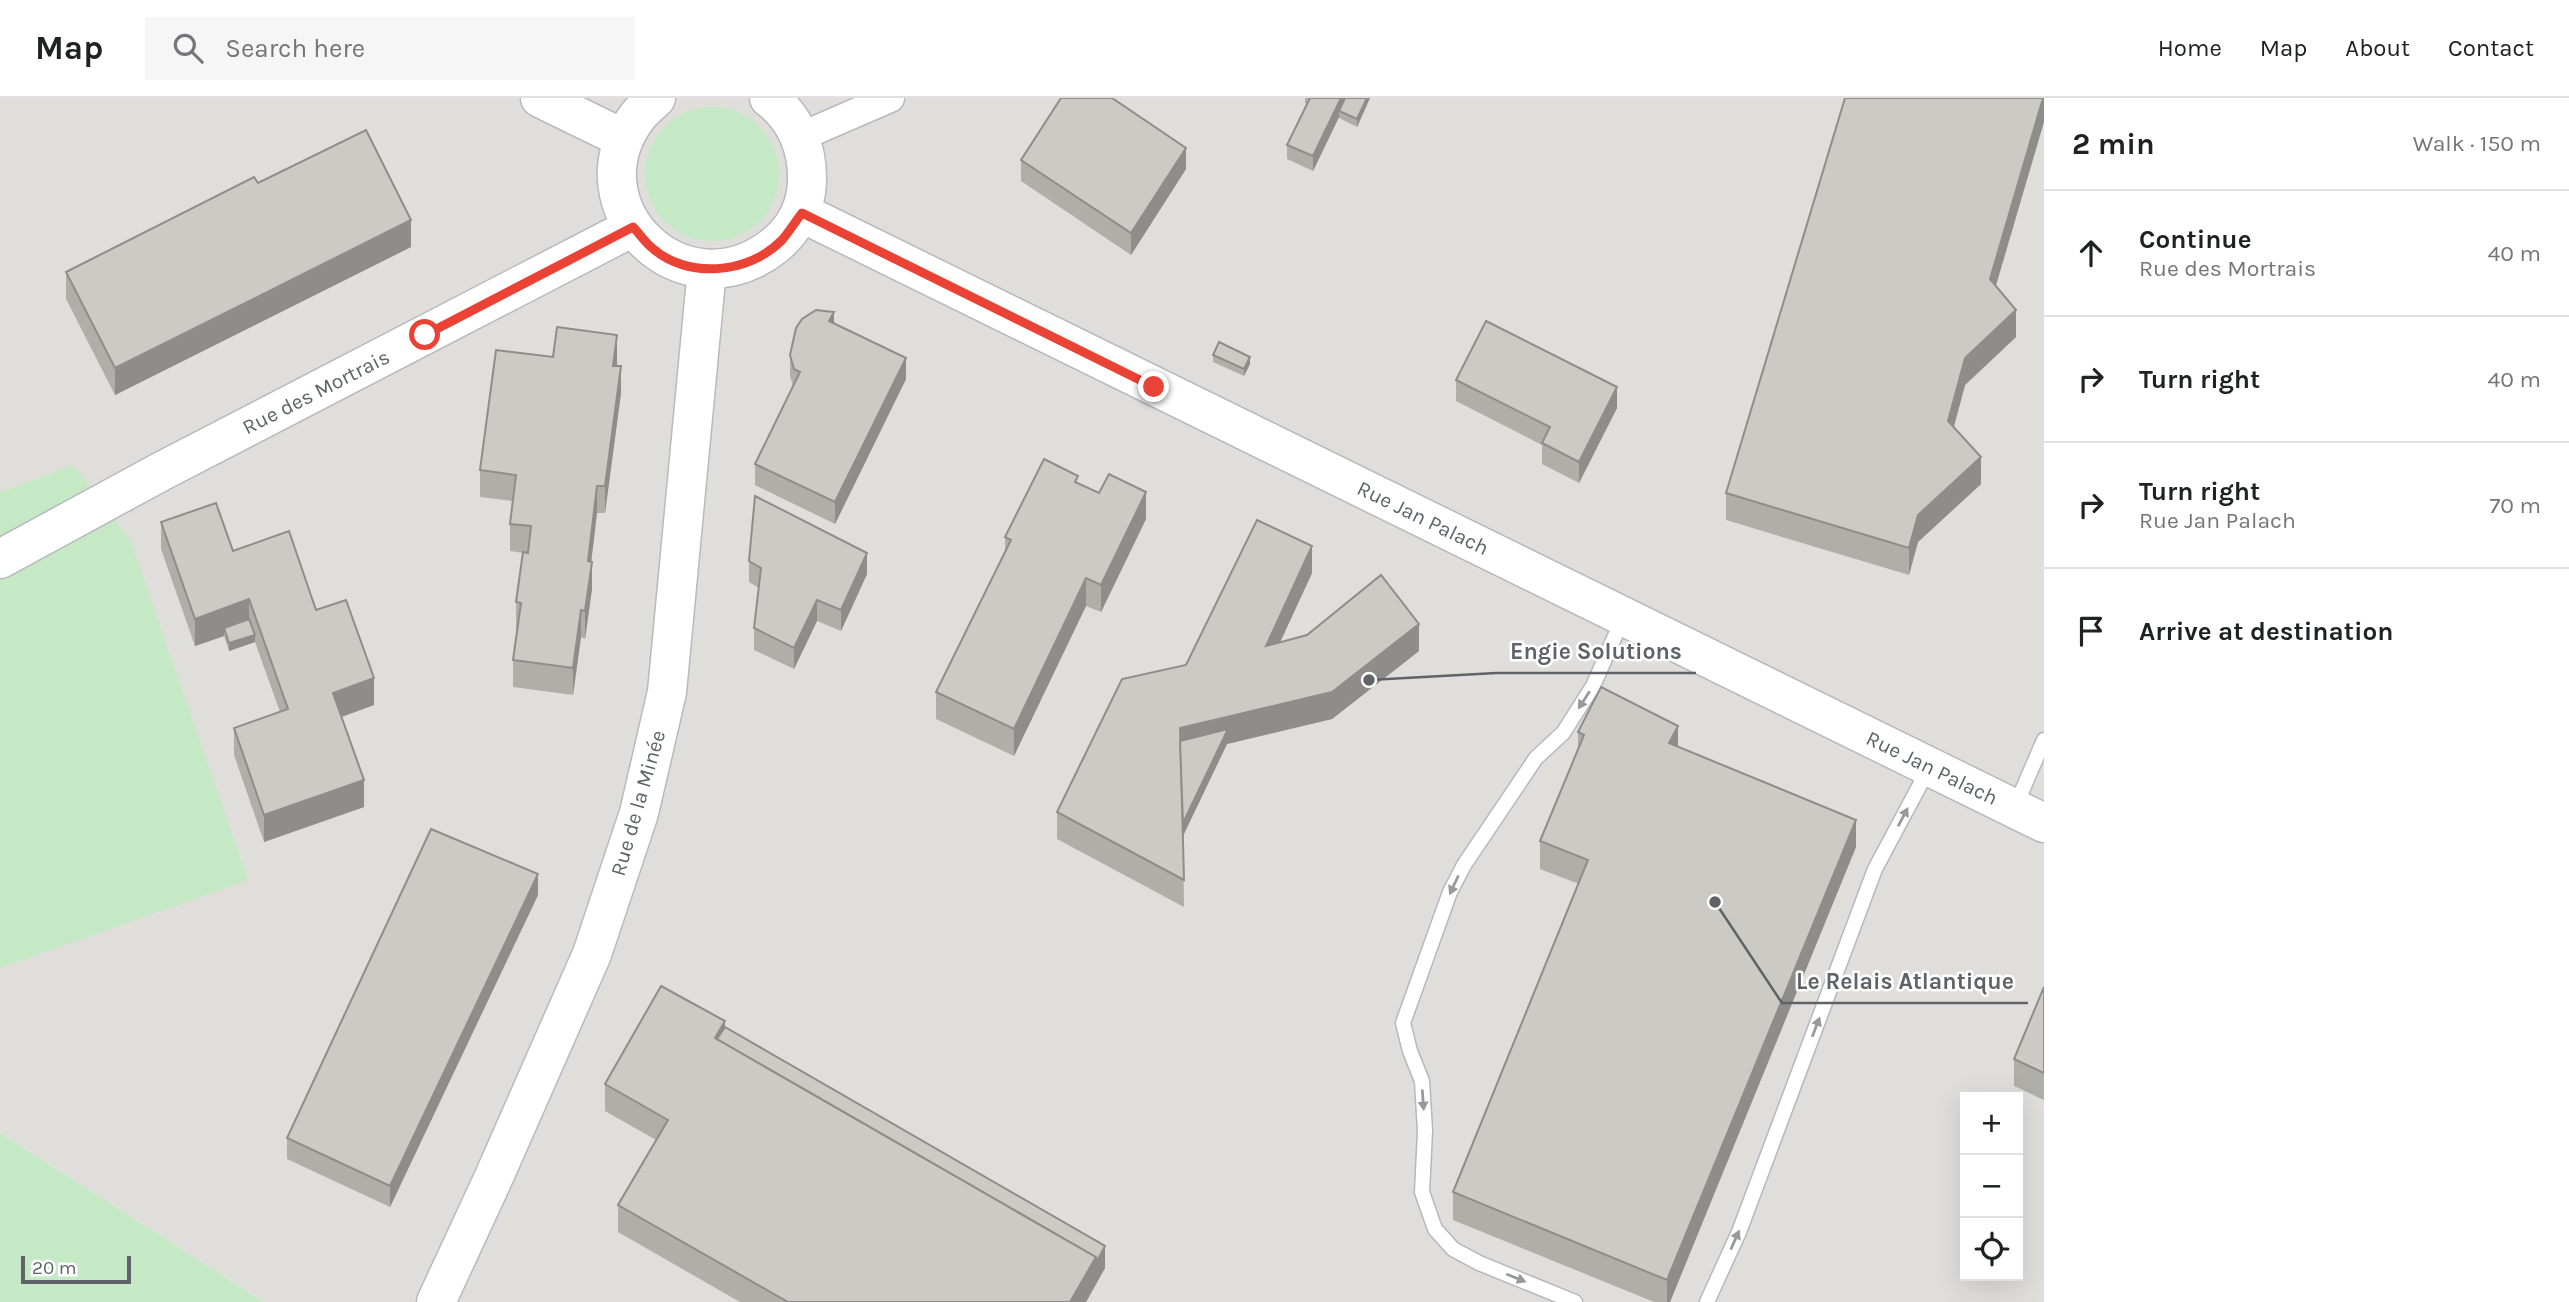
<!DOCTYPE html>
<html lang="en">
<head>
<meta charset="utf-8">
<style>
	body { margin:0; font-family:Karla,sans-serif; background:#f6f6f6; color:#202124 }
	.controls { position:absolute; right:21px; bottom:21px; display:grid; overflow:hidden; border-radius:0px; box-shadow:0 7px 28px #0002 }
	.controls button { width:63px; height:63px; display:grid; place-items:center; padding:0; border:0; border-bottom:2px solid #e0e0e0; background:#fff; color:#202124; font:35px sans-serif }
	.scale { position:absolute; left:21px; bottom:18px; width:110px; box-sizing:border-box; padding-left:7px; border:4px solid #5f6368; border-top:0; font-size:19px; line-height:24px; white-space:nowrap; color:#5f6368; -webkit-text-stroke:5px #fff; paint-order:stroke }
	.stop { position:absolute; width:21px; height:21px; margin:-16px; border:5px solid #ea4335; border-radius:50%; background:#fff }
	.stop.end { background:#ea4335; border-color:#fff; box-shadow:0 2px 7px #0008 }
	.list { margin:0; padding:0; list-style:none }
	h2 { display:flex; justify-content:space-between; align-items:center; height:91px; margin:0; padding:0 28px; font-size:30px }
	h2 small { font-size:23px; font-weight:400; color:#757577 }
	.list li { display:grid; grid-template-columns:46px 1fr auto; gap:21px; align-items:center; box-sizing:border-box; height:126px; padding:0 28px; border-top:2px solid #e0e0e0 }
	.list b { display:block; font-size:26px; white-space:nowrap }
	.list p { margin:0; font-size:23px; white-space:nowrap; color:#757577 }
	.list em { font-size:23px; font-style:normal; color:#757577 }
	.icon { flex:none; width:38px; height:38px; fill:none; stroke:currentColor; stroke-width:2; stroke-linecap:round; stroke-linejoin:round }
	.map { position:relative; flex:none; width:2044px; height:1204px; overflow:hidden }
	header { display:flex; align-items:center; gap:42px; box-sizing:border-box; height:98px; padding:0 35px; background:#fff; border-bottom:2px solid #e0e0e0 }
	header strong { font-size:33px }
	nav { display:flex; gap:38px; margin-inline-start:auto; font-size:24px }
	.search { width:490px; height:63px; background:#f6f6f6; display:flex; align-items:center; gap:18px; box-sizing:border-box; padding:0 24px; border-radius:0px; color:#757577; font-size:26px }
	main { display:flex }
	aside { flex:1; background:#fff }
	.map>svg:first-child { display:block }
	.industrial { fill:#e0deda; fill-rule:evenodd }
	.green { fill:#c5e8c5 }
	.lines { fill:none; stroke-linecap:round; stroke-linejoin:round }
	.lane-casing { stroke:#b5b8bc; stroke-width:17 }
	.street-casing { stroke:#b5b8bc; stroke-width:31 }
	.secondary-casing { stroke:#b6babf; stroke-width:41 }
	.lane { stroke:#fff; stroke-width:14 }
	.street { stroke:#fff; stroke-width:28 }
	.secondary { stroke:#fff; stroke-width:38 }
	.wall { fill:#afaea9 }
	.shaded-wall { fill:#8f8d8a }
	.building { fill:#cccac5; stroke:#8f8d8a; stroke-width:2 }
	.oneway { fill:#979a9d }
	.route { stroke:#ea4335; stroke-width:9 }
	.labels { text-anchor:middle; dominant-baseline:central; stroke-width:5; stroke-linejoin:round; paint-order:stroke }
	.street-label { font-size:21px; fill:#5f6368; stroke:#fff }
	.leader { fill:none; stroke:#5f6368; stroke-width:2.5 }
	.callout-dot { fill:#5f6368; stroke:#fff; stroke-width:2.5 }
	.callout-label { font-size:23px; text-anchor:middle; font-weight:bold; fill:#5f6368; stroke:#fff; stroke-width:5; stroke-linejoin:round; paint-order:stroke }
</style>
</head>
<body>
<header>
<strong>Map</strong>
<div class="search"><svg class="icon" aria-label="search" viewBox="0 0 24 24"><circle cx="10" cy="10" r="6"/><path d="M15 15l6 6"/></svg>Search here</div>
<nav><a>Home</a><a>Map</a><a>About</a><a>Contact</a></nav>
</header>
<main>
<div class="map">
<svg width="2044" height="1204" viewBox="0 0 2044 1204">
	<rect width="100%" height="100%" fill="#f1efe8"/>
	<path class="industrial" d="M0,0H2044V1204H264L0,1035V870L248,781L73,367L0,394ZM1965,999H2018V1178H1965Z"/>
	<g class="green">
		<circle cx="712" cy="76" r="67"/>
		<polygon points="73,367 130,442 248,782 0,870 0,394"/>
		<polygon points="0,1035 264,1204 0,1204"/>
	</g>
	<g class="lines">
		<g class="lane-casing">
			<g id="lane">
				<polyline points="2015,709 2044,642"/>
				<polyline points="1575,1204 1479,1165 1453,1151 1435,1131 1422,1094 1425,1033 1422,983 1410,953 1403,925 1450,794 1464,767 1536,660 1563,635 1593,588 1623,520"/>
				<polyline points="1707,1204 1739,1134 1875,771 1929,670"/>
			</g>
		</g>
		<g class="street-casing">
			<polyline id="street" points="800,39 890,0"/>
		</g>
		<g class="secondary-casing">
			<g id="secondary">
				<polyline points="540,0 624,41"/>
				<path d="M656,0C650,6 642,12 637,19C570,109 684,219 774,148C794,132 806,110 807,84C808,51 796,20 769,0"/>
				<polyline points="802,115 2044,725"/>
				<polyline points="0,461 162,373 633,129"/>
				<polyline points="436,1204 493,1081 592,856 639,715 667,594 707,171"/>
			</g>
		</g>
		<use href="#lane" class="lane"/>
		<use href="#street" class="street"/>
		<use href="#secondary" class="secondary"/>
	</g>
	<g class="wall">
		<polygon points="1305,0 1370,0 1357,29 1339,20 1339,19 1313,73 1287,61 1287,47 1307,6 1305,5"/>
		<polygon points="1021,62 1186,71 1131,157 1021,83"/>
		<polygon points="258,85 411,149 115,297 66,201 66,174"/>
		<polygon points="1996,188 2016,239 1965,287 1954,329 1981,386 1918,444 1909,477 1726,422 1726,395"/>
		<polygon points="834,225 906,281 835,426 755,387 755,366 793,288 790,278 790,257"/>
		<polygon points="1213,257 1250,266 1244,278 1213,264"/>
		<polygon points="553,259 617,264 621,295 605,415 597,415 591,464 592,491 585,541 581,539 573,597 513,589 513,562 517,532 516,532 516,504 523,455 510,453 510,426 513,403 480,399 480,372"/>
		<polygon points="1456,282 1617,310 1579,385 1542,366 1542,347 1456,303"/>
		<polygon points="1078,385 1146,421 1101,514 1086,508 1014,658 936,621 936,594 1005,453 1005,439"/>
		<polygon points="161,424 233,453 316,512 374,607 341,619 364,709 264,744 234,657 234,630 280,614 255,544 229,553 224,538 195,548 161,451"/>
		<polygon points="749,463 867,476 841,533 817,523 794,571 754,552 754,530 759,490 749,484"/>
		<polygon points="1312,475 1280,544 1419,553 1332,621 1227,646 1183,738 1184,809 1057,741 1057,714 1186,567"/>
		<polygon points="1578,634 1678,649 1856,749 1670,1204 1654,1204 1453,1122 1453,1094 1579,786 1540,771 1540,743 1578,651"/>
		<polygon points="538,797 390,1109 287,1061 287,1040"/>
		<polygon points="2044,889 2044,1002 2014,988 2014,961"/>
		<polygon points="725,929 1105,1170 1086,1204 740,1204 618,1134 618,1107 656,1042 605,1013 605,986"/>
	</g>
	<g class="shaded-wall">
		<polygon points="1341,0 1348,0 1339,13 1339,19 1313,73 1313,58"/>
		<polygon points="1367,0 1370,0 1357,29 1357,21"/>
		<polygon points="2043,0 2044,0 2044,24 1990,208 1990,181"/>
		<polygon points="1186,50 1186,71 1131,157 1131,135"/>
		<polygon points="411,122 411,149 115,297 115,270"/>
		<polygon points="2016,212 2016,239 1965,287 1948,350 1948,323 1965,260"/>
		<polygon points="834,214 834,236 829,223"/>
		<polygon points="617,237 617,264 613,295 613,268"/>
		<polygon points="1250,259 1250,266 1244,278 1244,271"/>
		<polygon points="906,260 906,281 835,426 835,404"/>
		<polygon points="621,268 621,295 605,415 605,388"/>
		<polygon points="1617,289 1617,310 1579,385 1579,364"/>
		<polygon points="1981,359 1981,386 1918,444 1909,477 1909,450 1918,417"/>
		<polygon points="597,388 597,415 588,491 588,463"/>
		<polygon points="1146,394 1146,421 1101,514 1101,487"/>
		<polygon points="1312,448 1312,475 1266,575 1266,548"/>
		<polygon points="867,455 867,476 841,533 841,512"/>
		<polygon points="592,464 592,491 585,541 585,513"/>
		<polygon points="1086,480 1086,508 1014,658 1014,631"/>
		<polygon points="249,501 249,528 224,530 224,538 195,548 195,521"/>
		<polygon points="817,502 817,523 794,571 794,550"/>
		<polygon points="581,512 581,539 573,597 573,570"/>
		<polygon points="1419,526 1419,553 1332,621 1227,646 1182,740 1180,630"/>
		<polygon points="255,537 255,544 229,553 229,545"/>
		<polygon points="374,580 374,607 333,622 333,595"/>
		<polygon points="1678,628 1678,656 1669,645"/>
		<polygon points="364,682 364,709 264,744 264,717"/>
		<polygon points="1856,722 1856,749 1670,1204 1667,1204 1667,1182"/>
		<polygon points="538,776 538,797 390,1109 390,1088"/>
		<polygon points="725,923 725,950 715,940"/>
		<polygon points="1105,1148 1105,1170 1086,1204 1070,1204 1096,1159"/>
	</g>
	<g class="building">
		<polygon points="1061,0 1112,0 1186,50 1131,135 1021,62"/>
		<polygon points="1310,0 1341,0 1313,58 1287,47"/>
		<polygon points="1345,0 1367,0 1357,21 1339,13"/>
		<polygon points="1845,0 2043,0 1990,181 2016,212 1965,260 1948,323 1981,359 1918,417 1909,450 1726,395"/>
		<polygon points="366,32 411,122 115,270 66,174 254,79 258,85"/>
		<polygon points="816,212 834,214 829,223 906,260 835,404 755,366 800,274 794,271 790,257 796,230 802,221"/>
		<polygon points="1486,223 1617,289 1579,364 1542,345 1550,329 1456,282"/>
		<polygon points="557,229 617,237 613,268 621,268 605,388 597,388 588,463 592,464 585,513 581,512 573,570 513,562 521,505 516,504 523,454 528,455 531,428 510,426 516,377 480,372 496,252 553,259"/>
		<polygon points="1219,244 1250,259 1244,271 1213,257"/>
		<polygon points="1044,361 1078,378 1075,384 1099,395 1109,376 1146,394 1101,487 1086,480 1014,631 936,594 1011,442 1005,439"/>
		<polygon points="755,398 867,455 841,512 817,502 794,550 754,530 761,470 749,463"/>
		<polygon points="216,405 233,453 289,433 316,512 346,502 374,580 333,595 364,682 264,717 234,630 288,611 249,501 195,521 161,424"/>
		<polygon points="1257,422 1312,448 1266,548 1307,537 1381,477 1419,526 1332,594 1180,630 1184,782 1057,714 1122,581 1186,567"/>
		<polygon points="249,521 255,537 229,545 224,530"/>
		<polygon points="1601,589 1678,628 1669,645 1856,722 1667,1182 1453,1094 1588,762 1540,743 1584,637 1578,634"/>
		<polygon points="1228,631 1183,725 1180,643"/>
		<polygon points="431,731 538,776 390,1088 287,1040"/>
		<polygon points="661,888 725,923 715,940 1096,1159 1070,1204 788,1204 618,1107 668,1022 605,986"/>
		<polygon points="2044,889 2044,975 2014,961"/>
		<polygon points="725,929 1105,1148 1096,1165 1096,1159 717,941"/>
	</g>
	<defs><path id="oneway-solid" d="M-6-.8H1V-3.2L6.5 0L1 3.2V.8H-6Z" transform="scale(1.75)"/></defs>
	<g class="oneway">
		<use href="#oneway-solid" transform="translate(1584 602) rotate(123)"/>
		<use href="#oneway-solid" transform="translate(1903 719) rotate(-62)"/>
		<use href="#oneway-solid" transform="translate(1454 787) rotate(115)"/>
		<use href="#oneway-solid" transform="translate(1816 929) rotate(-69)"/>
		<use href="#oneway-solid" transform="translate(1423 1002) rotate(86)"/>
		<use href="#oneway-solid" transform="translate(1735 1142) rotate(-66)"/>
		<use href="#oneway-solid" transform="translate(1516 1180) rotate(22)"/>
	</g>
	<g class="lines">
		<path class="route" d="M425,237L633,129C639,135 644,143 651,149C687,182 749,176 782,142C789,134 795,124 802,115L1154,289"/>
	</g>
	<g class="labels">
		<g class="street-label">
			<text transform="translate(316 294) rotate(-27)">Rue des Mortrais</text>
			<text transform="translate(1423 420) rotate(26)">Rue Jan Palach</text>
			<text transform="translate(1932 670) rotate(26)">Rue Jan Palach</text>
			<text transform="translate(638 705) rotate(-74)">Rue de la Minée</text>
		</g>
	</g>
	<path class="leader" d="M1369 582L1496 575H1696M1715 804L1782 905H2028"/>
	<g class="callout-dot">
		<circle cx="1369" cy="582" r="7"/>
		<circle cx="1715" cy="804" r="7"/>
	</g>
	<g class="callout-label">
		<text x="1596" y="561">Engie Solutions</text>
		<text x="1905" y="891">Le Relais Atlantique</text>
	</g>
</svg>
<div class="controls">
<button>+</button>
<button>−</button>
<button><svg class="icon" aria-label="locate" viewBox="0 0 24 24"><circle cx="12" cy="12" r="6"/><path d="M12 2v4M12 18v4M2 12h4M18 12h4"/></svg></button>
</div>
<div class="scale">20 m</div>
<div class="stop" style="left:425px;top:237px"></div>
<div class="stop end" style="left:1154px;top:289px"></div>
</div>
<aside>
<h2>2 min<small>Walk · 150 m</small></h2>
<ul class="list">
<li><svg class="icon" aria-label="ahead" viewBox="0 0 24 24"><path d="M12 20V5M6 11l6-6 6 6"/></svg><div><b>Continue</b><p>Rue des Mortrais</p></div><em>40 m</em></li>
<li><svg class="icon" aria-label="right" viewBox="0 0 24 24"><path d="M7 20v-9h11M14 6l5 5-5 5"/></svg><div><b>Turn right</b></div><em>40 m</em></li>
<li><svg class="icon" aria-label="right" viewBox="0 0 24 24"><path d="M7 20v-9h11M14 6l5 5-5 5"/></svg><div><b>Turn right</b><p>Rue Jan Palach</p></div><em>70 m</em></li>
<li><svg class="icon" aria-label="arrive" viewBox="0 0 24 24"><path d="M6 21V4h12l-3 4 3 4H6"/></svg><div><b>Arrive at destination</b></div></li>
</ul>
</aside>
</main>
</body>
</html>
